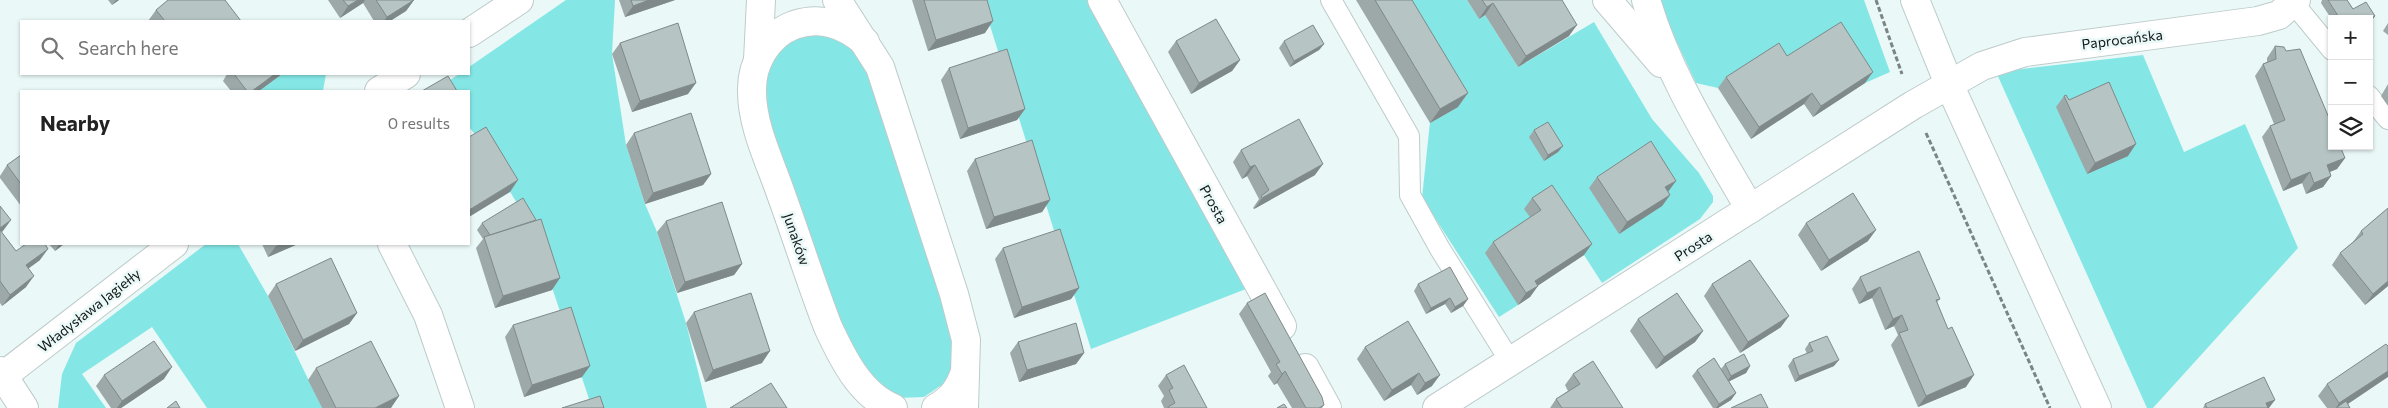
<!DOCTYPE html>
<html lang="en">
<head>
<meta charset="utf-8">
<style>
	body { margin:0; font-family:Commissioner,sans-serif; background:#f6f6f6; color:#222 }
	.controls { position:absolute; right:15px; top:15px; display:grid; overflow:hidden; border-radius:0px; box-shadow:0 1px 4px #0004 }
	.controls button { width:45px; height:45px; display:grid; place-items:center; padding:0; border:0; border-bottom:1px solid #e0e0e0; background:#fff; color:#222; font:25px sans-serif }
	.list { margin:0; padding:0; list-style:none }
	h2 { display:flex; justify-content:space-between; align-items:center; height:65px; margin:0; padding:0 20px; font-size:21px }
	h2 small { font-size:16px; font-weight:400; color:#767676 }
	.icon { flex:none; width:28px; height:28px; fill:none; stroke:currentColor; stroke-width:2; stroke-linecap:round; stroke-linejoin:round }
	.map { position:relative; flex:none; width:2388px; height:408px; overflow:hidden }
	.search { position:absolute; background:#fff; box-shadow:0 1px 4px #0004; left:20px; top:20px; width:450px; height:55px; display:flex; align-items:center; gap:12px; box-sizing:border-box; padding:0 18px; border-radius:0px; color:#767676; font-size:19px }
	.panel { position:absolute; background:#fff; box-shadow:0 1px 4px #0004; left:20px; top:90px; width:450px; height:155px; border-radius:0px }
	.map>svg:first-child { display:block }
	.green { fill:#84e7e6 }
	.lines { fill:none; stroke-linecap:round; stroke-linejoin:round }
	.service-casing { stroke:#becbcb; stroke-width:22 }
	.minor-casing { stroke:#becbcb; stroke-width:30 }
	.path { stroke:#7b8585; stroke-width:3; stroke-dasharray:5 2.5; stroke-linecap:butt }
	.service { stroke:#fff; stroke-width:20 }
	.minor { stroke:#fff; stroke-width:28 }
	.wall { fill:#9da9a9 }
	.shaded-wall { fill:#7f8989 }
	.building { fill:#b6c4c4; stroke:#7f8989 }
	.labels { text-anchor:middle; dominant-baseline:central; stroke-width:5; stroke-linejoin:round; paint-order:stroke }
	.street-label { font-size:14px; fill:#0f1414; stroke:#eaf8f8 }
</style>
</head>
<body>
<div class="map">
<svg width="2388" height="408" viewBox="0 0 2388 408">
	<rect width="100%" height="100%" fill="#eaf8f8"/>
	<g class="green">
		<polygon points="566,0 615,0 612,54 626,145 645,204 657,232 686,323 707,408 592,408 533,230 478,138 469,127 469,91 443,91 440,87 459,74 469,74 469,67"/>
		<polygon points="982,0 1089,0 1246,289 1091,349"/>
		<polygon points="1393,0 1467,0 1479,19 1485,15 1518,67 1594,22 1652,119 1699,173 1713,196 1713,202 1700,219 1602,283 1584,255 1533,222 1518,305 1499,317 1422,198 1430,122"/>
		<polygon points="1657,0 1864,0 1890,72 1865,83 1833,33 1779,67 1771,55 1718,88 1696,83"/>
		<path d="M809,32C844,31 847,40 868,66L957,353L949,380L924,397L897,398L862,367L836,328L764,109L766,73L780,49Z"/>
		<polygon points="2143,55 2184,152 2245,124 2298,248 2153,408 2147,408 1996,72"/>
		<polygon points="282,74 326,74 323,91 259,91"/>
		<polygon points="206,244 238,244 268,296 322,408 207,408 152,327 82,374 106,408 58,408 62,374 76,343"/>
	</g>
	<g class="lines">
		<g class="service-casing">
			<g id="service">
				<polyline points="1331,0 1409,136 1410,195 1440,249 1510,361"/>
				<polyline points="2294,4 2332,50"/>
				<polyline points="2369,96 2388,119"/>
			</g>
		</g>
		<g class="minor-casing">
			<g id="minor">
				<polyline points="837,0 880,67 954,294 966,340 964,408"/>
				<polyline points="1102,0 1282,326"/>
				<polyline points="1607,0 1661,63"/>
				<path d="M1646,0C1668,75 1711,141 1750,209"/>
				<polyline points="1915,0 1949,84 2097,408"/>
				<polyline points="469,33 519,0"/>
				<path d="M865,42C844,24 821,16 794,25C767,35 751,64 752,92C752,126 770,162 781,194C797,238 811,283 828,327C842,357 860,395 893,408"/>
				<polyline points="758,60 761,0"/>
				<polyline points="379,91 406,74"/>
				<polyline points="392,244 428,315 460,408"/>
				<polyline points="1305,368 1327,408"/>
				<polyline points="0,371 24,408"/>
				<polyline points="3,376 174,244"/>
				<path d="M936,408C952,399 959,389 965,372"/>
				<polyline points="1437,408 1913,105 1982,66 2025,52 2258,21 2279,15 2296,0"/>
			</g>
		</g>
		<g class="path">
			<polyline points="1876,0 1902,74"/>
			<polyline points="1926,133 2050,408"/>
		</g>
		<use href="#service" class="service"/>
		<use href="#minor" class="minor"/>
	</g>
	<g class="wall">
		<polygon points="108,0 119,0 112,5"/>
		<polygon points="328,0 414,0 406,11 390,21 374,21 363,3 340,18"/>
		<polygon points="619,0 675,0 625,17"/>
		<polygon points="912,0 987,0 985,33 928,51"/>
		<polygon points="1356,0 1412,0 1458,107 1430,123"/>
		<polygon points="1467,0 1562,0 1569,36 1518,67 1485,15 1479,19"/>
		<polygon points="2322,0 2347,0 2353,9 2375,16 2369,24 2369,19 2332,19 2332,20 2321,3"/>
		<polygon points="156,10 241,21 148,21"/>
		<polygon points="2388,23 2388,35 2383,31"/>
		<polygon points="1176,41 1240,60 1232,71 1191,94 1168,52"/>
		<polygon points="1284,41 1324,44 1319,50 1290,67 1279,48"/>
		<polygon points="620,43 688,94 632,112 612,54"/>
		<polygon points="2275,46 2345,158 2337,169 2330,172 2331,176 2323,187 2306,194 2302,183 2283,191 2262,137 2270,126 2274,124 2255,76 2263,64 2267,62 2267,58"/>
		<polygon points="1787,56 1865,83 1813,117 1804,104 1751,139 1718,88 1726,77"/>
		<polygon points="949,68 1025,109 1017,120 960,139 941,80"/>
		<polygon points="227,74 282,74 259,91 231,91 223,81"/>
		<polygon points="2388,84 2388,106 2381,96"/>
		<polygon points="2064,96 2069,100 2128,156 2087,174 2056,107"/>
		<polygon points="1534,130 1563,146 1558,152 1544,161 1529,137"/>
		<polygon points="634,133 711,174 703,185 645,204 626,145"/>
		<polygon points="1241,150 1315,175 1254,209 1253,208 1259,199 1247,176 1242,179 1233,162"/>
		<polygon points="21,155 21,206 0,178 0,176 7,165"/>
		<polygon points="975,159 1050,200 1042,212 986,229 967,171"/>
		<polygon points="1597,177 1668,192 1670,195 1662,206 1619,234 1589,188"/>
		<polygon points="1532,198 1584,255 1538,285 1530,297 1518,305 1485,253 1493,242 1530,217 1524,209"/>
		<polygon points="0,206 3,231 1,232 16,251 40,260 29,268 26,287 2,306 0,303"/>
		<polygon points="2388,208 2388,286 2365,305 2332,265 2340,253 2353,242 2361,231"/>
		<polygon points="666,221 742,264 734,275 677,293 657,232"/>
		<polygon points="482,223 552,290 495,308 476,248 483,239 477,230"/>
		<polygon points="1806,223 1868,241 1821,271 1798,235"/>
		<polygon points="49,244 64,244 55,251"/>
		<polygon points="262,244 298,244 268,257"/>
		<polygon points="1003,248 1079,288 1071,299 1014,318 995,259"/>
		<polygon points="1860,277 1940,299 1937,302 1966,387 1918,407 1891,345 1898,335 1894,326 1885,330 1872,298 1859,304 1852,289"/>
		<polygon points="276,284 357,313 349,324 295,351 268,296"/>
		<polygon points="1418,284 1468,299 1463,306 1451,313 1445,304 1426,314 1414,291"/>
		<polygon points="1712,284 1781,327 1740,353 1704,296"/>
		<polygon points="1247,303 1324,405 1322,408 1292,408 1277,383 1274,385 1268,376 1271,372 1239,314"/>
		<polygon points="694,312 762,363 705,382 686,323"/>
		<polygon points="1638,319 1703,331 1695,342 1656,369 1630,331"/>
		<polygon points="1408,321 1432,386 1417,395 1411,385 1384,401 1357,359 1365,347"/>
		<polygon points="513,325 582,377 524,397 505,337"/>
		<polygon points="1018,342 1084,353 1076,364 1019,382 1010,353"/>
		<polygon points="1809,343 1834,366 1795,382 1788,366 1793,359 1807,354 1805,349"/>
		<polygon points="1725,364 1750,366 1746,373 1729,381 1736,393 1731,400 1718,408 1713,408 1692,376 1697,370 1721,369"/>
		<polygon points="316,368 399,396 390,408 322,408 308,380"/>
		<polygon points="1573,374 1623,408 1550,408 1556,399 1568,391 1565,385"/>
		<polygon points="104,375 164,379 121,408 111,408 96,386"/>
		<polygon points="1166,375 1207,408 1164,408 1161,401 1164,396 1158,386"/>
		<polygon points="2327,384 2348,404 2350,408 2327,408 2318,396"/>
		<polygon points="2205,404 2269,408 2203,408"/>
	</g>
	<g class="shaded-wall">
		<polygon points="116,0 119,0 112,5"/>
		<polygon points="358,0 365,0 363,3 340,18 348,6"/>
		<polygon points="414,0 406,11 390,21 384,21 387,17"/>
		<polygon points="649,0 675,0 625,17 633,6"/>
		<polygon points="1493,3 1485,15 1479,19 1487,7"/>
		<polygon points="2375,16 2370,23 2369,24 2369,20"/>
		<polygon points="993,21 985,33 928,51 936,40"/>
		<polygon points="1577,25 1569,36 1518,67 1526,56"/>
		<polygon points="1324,44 1319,50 1290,67 1294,61"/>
		<polygon points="1240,60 1232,71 1191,94 1199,83"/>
		<polygon points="1873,72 1865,83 1813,117 1821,106"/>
		<polygon points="275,74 282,74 259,91 252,91"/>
		<polygon points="696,83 688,94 632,112 640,101"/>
		<polygon points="1468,93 1458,107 1430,123 1440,109"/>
		<polygon points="1812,93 1804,104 1751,139 1759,127"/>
		<polygon points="1025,109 1017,120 960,139 968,128"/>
		<polygon points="2136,144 2128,156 2087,174 2095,163"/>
		<polygon points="1563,146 1558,152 1544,161 1548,155"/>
		<polygon points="2345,158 2337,169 2319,176 2327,165"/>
		<polygon points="1323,164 1315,175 1254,209 1262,198"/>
		<polygon points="1255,165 1247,176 1242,179 1250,167"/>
		<polygon points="2310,172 2302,183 2283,191 2291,180"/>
		<polygon points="711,174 703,185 645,204 653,193"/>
		<polygon points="2331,176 2323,187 2306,194 2314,183"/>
		<polygon points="518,180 510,192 469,217 469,210"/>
		<polygon points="1676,181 1668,192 1665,187"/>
		<polygon points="1670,195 1662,206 1619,234 1627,222"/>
		<polygon points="1050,200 1042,212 986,229 994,217"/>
		<polygon points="11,220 3,231 0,233 0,228"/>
		<polygon points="1876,230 1868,241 1821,271 1829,260"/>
		<polygon points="59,244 64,244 55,251"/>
		<polygon points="281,244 298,244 268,257 276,246"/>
		<polygon points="1592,244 1584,255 1527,293 1535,281"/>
		<polygon points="48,249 40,260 18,276 26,265"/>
		<polygon points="742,264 734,275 677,293 685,282"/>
		<polygon points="34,276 26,287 2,306 10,295"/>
		<polygon points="560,278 552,290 495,308 503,296"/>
		<polygon points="2388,281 2388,286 2365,305 2373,294"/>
		<polygon points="1538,286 1530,297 1518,305 1526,293"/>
		<polygon points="1880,287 1872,298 1859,304 1867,293"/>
		<polygon points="1079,288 1071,299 1014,318 1022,307"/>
		<polygon points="1450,298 1445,304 1426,314 1431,308"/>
		<polygon points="1468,299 1463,306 1451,313 1455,307"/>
		<polygon points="357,313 349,324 295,351 303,340"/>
		<polygon points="1902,315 1894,326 1885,330 1893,319"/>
		<polygon points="1789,316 1781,327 1740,353 1748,342"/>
		<polygon points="1703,331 1695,342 1656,369 1664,357"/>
		<polygon points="770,351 762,363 705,382 713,370"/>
		<polygon points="1084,353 1076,364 1019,382 1027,370"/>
		<polygon points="1839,360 1834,366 1795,382 1799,376"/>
		<polygon points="590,366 582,377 524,397 532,385"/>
		<polygon points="1750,366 1746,373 1726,383 1731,376"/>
		<polygon points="172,367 164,379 121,408 117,408 122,401"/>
		<polygon points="1285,371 1277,383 1274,385 1282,374"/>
		<polygon points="2388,371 2388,377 2342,408 2336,408 2339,403"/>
		<polygon points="1419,373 1411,385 1384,401 1392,390"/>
		<polygon points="1440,375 1432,386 1417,395 1425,383"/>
		<polygon points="1974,375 1966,387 1918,407 1926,396"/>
		<polygon points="1736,393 1731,400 1718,408 1716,408 1719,404"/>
		<polygon points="399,396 391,408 375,408"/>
		<polygon points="2275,400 2269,408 2262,408 2266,403"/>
	</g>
	<g class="building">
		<polygon points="168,0 225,0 241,21 165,21 156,10"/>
		<polygon points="343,0 358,0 348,6"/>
		<polygon points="376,0 414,0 387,17"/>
		<polygon points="631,0 649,0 633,6"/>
		<polygon points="924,0 987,0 993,21 936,40"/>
		<polygon points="1375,0 1412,0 1468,93 1440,109"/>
		<polygon points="1482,0 1562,0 1577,25 1526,56 1493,3 1487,7"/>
		<polygon points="2328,0 2347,0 2353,9 2366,2 2375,16 2369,20 2369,19 2340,19"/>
		<polygon points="1216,19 1240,60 1199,83 1176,41"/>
		<polygon points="1841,22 1873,72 1821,106 1812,93 1759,127 1726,77 1779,43 1787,56"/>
		<polygon points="678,23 696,83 640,101 620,43"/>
		<polygon points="1313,25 1324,44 1294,61 1284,41"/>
		<polygon points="2275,46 2284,47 2286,51 2300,49 2332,125 2332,146 2340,146 2345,158 2327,165 2331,176 2314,183 2310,172 2291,180 2270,126 2285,120 2263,64 2276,59"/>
		<polygon points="1007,49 1025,109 968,128 949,68"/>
		<polygon points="234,74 275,74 252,91 247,91"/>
		<polygon points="448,76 457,91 422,91"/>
		<polygon points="2109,82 2136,144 2095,163 2064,96 2066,95 2069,100"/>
		<polygon points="691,113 711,174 653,193 634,133"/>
		<polygon points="1299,119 1323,164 1262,198 1261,196 1269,190 1255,165 1250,167 1241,150"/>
		<polygon points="1548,122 1563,146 1548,155 1534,130"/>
		<polygon points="486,127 518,180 469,210 469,137"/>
		<polygon points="1032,140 1050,200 994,217 975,159"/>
		<polygon points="1651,141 1676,181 1665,187 1670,195 1627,222 1597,177"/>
		<polygon points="21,155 21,184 7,165"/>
		<polygon points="1552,185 1592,244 1535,281 1538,286 1526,293 1493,242 1541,210 1532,198"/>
		<polygon points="1853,193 1876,230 1829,260 1806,223"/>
		<polygon points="523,198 536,220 490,235 482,223"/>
		<polygon points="722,202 742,264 685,282 666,221"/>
		<polygon points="0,206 11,220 0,228"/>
		<polygon points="2388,208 2388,281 2373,294 2340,253 2363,234 2361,231"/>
		<polygon points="541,219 560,278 503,296 484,237"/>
		<polygon points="1060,229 1079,288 1022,307 1003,248"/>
		<polygon points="0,230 16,251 26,244 45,244 48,249 26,265 34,276 10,295 0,281"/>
		<polygon points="1919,251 1940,299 1936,300 1948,329 1952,327 1974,375 1926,396 1899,333 1908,330 1902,315 1893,319 1880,287 1867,293 1860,277"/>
		<polygon points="331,258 357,313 303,340 276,284"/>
		<polygon points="1750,260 1789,316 1748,342 1712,284"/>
		<polygon points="1450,267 1468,299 1455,307 1450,298 1431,308 1418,284"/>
		<polygon points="751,293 770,351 713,370 694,312"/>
		<polygon points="1265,293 1322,397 1324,405 1319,408 1306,408 1285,371 1282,374 1276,364 1280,362 1247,303"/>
		<polygon points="1677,293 1703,331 1664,357 1638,319"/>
		<polygon points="571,307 590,366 532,385 513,325"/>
		<polygon points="1408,321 1440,375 1425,383 1419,373 1392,390 1365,347"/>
		<polygon points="1076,323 1084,353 1027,370 1018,342"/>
		<polygon points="1827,336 1839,360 1799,376 1793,359 1813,351 1809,343"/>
		<polygon points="154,341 172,367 122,401 104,375"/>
		<polygon points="371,341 399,396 375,408 336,408 316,368"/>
		<polygon points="2386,344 2388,346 2388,371 2339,403 2327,384"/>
		<polygon points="1744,354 1750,366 1731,376 1725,364"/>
		<polygon points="1714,358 1736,393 1719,404 1697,370"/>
		<polygon points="1593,361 1623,408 1562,408 1556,399 1580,384 1573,374"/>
		<polygon points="1184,365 1207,408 1168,408 1168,407 1175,403 1169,390 1173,388 1166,375"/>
		<polygon points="2264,377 2275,400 2266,403 2268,408 2207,408 2205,404"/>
		<polygon points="771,383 787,408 730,408"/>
		<polygon points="1761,394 1768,408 1731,408"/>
		<polygon points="600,396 604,408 562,408"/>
		<polygon points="176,401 180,408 167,408"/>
		<polygon points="2346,401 2350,408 2336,408"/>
		<polygon points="1284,404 1287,408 1277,408"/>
	</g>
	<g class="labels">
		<g class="street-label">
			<text transform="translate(2122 39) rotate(-7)">Paprocańska</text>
			<text transform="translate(1214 204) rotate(61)">Prosta</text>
			<text transform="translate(797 239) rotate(71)">Junaków</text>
			<text transform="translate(1693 246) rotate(-33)">Prosta</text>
			<text transform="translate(89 310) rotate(-38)">Władysława Jagiełły</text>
		</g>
	</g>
</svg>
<div class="controls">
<button>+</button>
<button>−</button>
<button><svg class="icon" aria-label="layers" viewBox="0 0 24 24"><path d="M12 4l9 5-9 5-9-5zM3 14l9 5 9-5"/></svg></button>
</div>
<div class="search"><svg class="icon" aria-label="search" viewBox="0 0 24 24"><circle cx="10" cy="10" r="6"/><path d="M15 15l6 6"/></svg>Search here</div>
<section class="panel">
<h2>Nearby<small>0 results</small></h2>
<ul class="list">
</ul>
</section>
</div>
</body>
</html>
